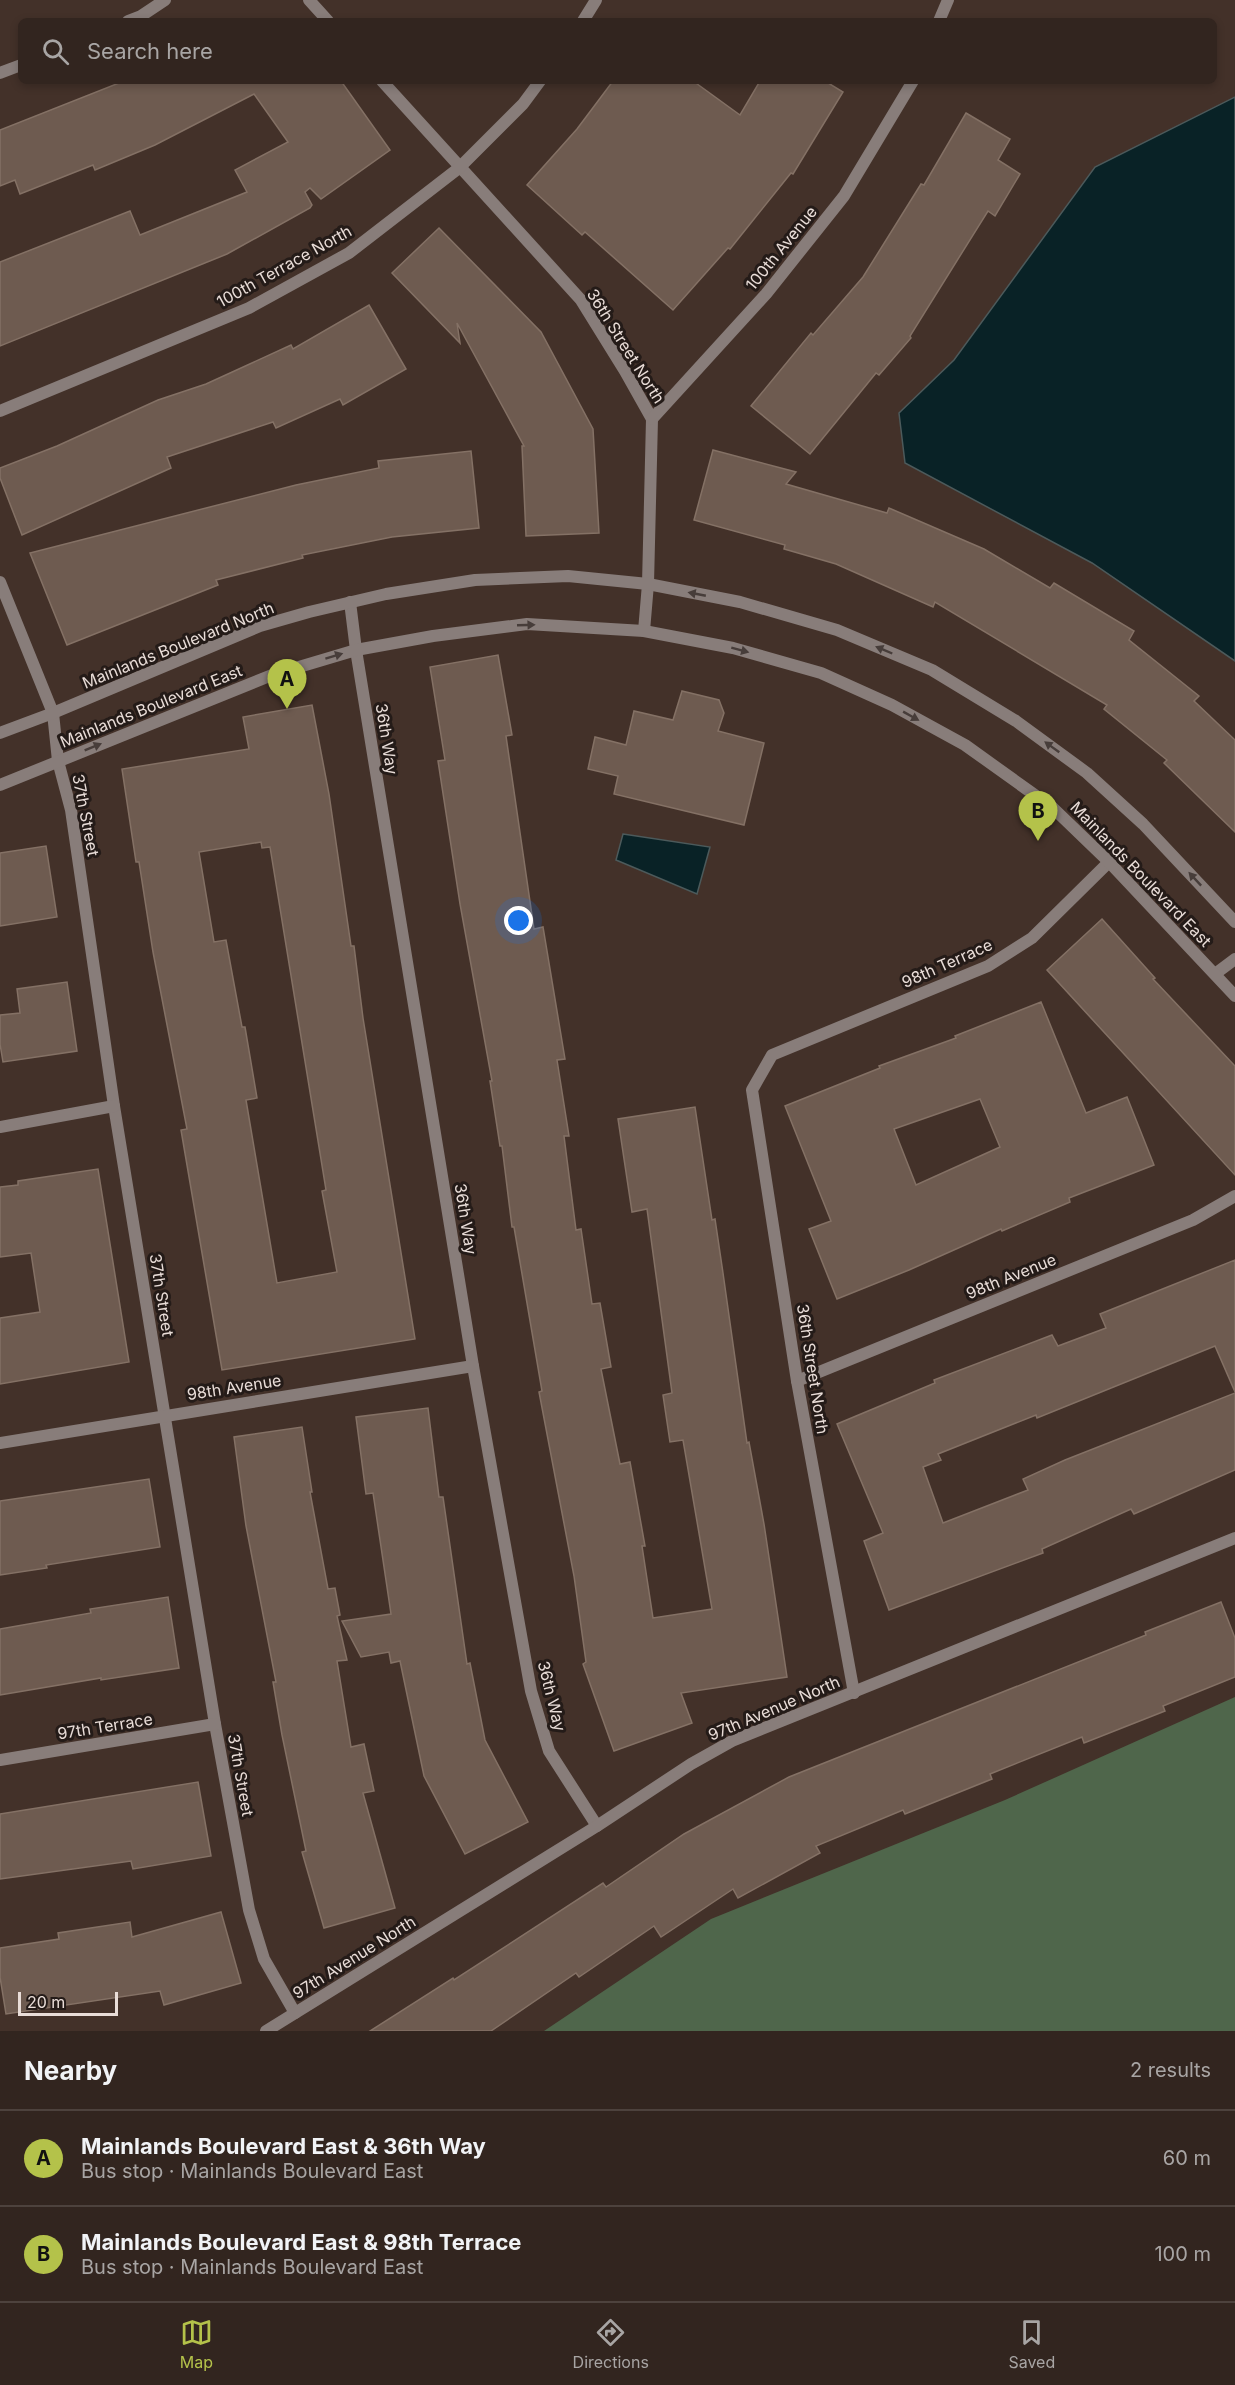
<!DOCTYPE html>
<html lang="en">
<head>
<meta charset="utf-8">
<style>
	body { margin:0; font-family:Inter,sans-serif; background:#3a2d28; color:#f1f3f6 }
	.scale { position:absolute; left:18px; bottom:15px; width:100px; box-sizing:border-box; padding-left:6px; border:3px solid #e9ddd8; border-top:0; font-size:16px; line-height:21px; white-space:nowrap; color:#e9ddd8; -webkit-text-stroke:4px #241b18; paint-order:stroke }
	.you { position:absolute; left:519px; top:921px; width:21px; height:21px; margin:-15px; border:4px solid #fff; border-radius:50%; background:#1a73e8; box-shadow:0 0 0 9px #1a73e833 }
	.badge { display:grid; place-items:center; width:39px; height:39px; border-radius:50%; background:#b4c24a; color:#111; font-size:20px; font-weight:700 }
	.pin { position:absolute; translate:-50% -50px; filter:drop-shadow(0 2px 3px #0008) }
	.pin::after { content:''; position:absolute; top:32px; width:21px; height:18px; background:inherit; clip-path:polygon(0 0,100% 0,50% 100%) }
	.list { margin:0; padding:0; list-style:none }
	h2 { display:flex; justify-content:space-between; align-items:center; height:78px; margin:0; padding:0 24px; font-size:26px }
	h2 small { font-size:20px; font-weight:400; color:#a8a5a4 }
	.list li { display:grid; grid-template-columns:39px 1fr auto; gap:18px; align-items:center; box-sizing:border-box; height:96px; padding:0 24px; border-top:2px solid #4d423d }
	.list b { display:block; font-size:22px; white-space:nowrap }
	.list p { margin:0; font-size:20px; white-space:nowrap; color:#a8a5a4 }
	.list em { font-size:20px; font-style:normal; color:#a8a5a4 }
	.icon { flex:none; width:33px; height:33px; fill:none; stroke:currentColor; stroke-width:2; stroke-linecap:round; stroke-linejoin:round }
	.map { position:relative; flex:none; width:1235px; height:2031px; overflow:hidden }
	.search { position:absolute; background:#32251f; box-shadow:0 3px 9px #0003; left:18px; right:18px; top:18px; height:66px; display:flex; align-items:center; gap:15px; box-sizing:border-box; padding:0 21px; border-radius:9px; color:#a8a5a4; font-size:22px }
	.sheet { height:270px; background:#32251f }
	nav { display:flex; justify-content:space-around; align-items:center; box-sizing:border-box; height:84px; border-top:2px solid #4d423d; background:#32251f; font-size:16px; color:#a8a5a4 }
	nav a { display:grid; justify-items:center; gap:3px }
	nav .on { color:#b4c24a }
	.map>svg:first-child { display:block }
	.green { fill:#4f664b }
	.water { fill:#092226; stroke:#4c5a5b; stroke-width:1.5 }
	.building { fill:#6e5b50; stroke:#847165; stroke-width:1.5; fill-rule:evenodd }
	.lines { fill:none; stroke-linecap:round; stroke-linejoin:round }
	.minor { stroke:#887d7a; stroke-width:12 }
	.tertiary { stroke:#887d7a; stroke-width:12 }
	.oneway { fill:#473d3a }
	.labels { text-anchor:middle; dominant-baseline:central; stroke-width:6; stroke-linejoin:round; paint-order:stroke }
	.street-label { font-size:16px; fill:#e9ddd8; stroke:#241b18 }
</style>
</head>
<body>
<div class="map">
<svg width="1235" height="2031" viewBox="0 0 1235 2031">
	<rect width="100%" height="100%" fill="#433129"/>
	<polygon class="green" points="1235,1697 1235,2031 544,2031 711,1919 1005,1800"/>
	<g class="water">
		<polygon points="1235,97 1235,661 1092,563 905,463 899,413 954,360 1095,167"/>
		<polygon points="623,834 710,847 697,894 616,860"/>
	</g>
	<g class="building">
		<polygon points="124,81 341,81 390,150 321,199 310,188 305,192 312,205 310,208 227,254 0,346 0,262 130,211 140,235 247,192 235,170 288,142 254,94 155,145 95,170 93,165 20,194 15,180 0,186 0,130"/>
		<polygon points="613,81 693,81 740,115 760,81 825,81 843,92 793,174 791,173 730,249 728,248 673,310 585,232 582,235 527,185 577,129"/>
		<polygon points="966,113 1010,139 998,160 1020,174 995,216 988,211 910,336 911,338 879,375 876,373 810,454 751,406 811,333 813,335 863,277 921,184 924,185"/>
		<polygon points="439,228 541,332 593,429 599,533 526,536 522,446 524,446 457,323 460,343 392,273"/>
		<polygon points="369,305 406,369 343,405 340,399 276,428 273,422 167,457 171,468 22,535 0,478 0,468 57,446 158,400 206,384 291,345 293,349"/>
		<polygon points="713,450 796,472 786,484 887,513 889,508 984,549 1050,588 1054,583 1134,631 1129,640 1199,696 1194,701 1235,740 1235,832 1164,763 1167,760 1104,709 1107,705 935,602 933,607 836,564 784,549 785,545 694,520"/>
		<polygon points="471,451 479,528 392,537 302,555 303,558 216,580 218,585 67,645 30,553 296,485 379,468 378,461"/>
		<polygon points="498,655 512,735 506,736 534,929 543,927 565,1059 557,1060 569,1136 564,1136 576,1230 581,1229 592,1304 600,1303 611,1367 601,1369 620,1464 630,1462 645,1546 642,1546 653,1618 712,1609 683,1440 670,1442 663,1395 672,1393 647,1209 632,1212 618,1119 695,1107 712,1220 715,1219 723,1273 747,1443 749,1442 764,1524 787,1677 681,1693 692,1723 614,1751 583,1664 586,1662 574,1576 539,1392 542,1391 514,1227 512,1227 502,1146 500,1146 490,1081 492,1081 460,904 438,761 445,760 430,667"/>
		<polygon points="682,691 719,700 724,713 718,731 764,743 744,825 614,794 618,776 588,769 595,737 626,745 634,711 673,720"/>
		<path d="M312,705L329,794L351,946H354L363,1018L415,1339L222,1370L181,1130L187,1129L153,952L139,862H136L122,769L249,749L243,717ZM261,842L262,848L270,847L326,1190L322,1191L337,1272L277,1283L246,1100L257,1098L245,1027H242L226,940L214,942L199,852Z"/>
		<polygon points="46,846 57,917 0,926 0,853"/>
		<polygon points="1102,919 1155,978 1153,979 1235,1066 1235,1175 1047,970"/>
		<polygon points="67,982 77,1051 3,1062 0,1044 0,1015 20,1013 17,989"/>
		<path d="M1041,1002L1086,1113L1127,1097L1154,1165L1069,1198L1070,1202L1002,1231L1001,1229L909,1270L837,1299L809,1229L831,1221L785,1106L880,1068L879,1066L956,1038L955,1036ZM980,1099L1000,1147L916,1185L894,1129Z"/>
		<polygon points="98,1169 129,1362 0,1384 0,1318 40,1312 31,1253 0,1257 0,1187 18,1185 18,1181"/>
		<polygon points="1235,1260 1235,1392 1215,1346 1037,1418 1036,1415 938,1454 941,1460 923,1467 943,1523 1028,1490 1023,1479 1065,1460 1235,1393 1235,1470 1134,1514 1131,1509 1042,1549 1043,1553 889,1610 864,1541 883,1533 837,1424 935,1383 934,1380 1052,1335 1058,1346 1106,1328 1100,1314"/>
		<polygon points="428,1408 439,1497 443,1497 467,1664 470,1663 485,1740 528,1822 465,1854 424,1776 400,1661 391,1663 389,1652 361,1657 342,1621 391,1614 373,1493 366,1494 356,1417"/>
		<polygon points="302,1427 312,1492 310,1492 328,1589 335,1588 340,1615 337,1616 347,1660 337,1661 351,1747 364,1744 374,1791 363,1793 395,1908 324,1928 302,1852 306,1851 282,1735 273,1682 276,1682 246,1526 234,1437"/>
		<polygon points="149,1479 160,1547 46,1565 47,1568 0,1575 0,1501"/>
		<polygon points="168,1597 179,1668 101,1680 101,1678 0,1695 0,1629 91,1613 90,1609"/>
		<polygon points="1221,1602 1235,1638 1235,1677 1163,1706 1165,1711 1084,1743 1082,1737 990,1774 992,1779 905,1814 903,1810 816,1846 820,1853 738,1898 733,1889 661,1937 654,1926 579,1977 576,1973 491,2031 370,2031 453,1978 454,1980 603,1883 606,1887 684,1834 789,1777 1146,1635 1145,1632"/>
		<polygon points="198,1782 211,1856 133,1869 131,1861 0,1879 0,1814"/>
		<polygon points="221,1912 241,1983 164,2005 160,1991 6,2014 0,1977 0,1948 59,1939 58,1933 130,1922 132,1937"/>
	</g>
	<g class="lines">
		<g class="minor">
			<polyline points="309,0 328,21"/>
			<polyline points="128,21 141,16 165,0"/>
			<polyline points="583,21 596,0"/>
			<polyline points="939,21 948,0"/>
			<polyline points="0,73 21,65"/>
			<polyline points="382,81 581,300 625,371 652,419 648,584 644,631"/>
			<polyline points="0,411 249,308 349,253 459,168 523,104 540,81"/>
			<polyline points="652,419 766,294 844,196 913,81"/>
			<polyline points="0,582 53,713 58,761 71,810 114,1106 215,1724 249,1910 264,1959 295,2013"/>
			<polyline points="350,602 356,650 473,1366 531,1691 549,1751 597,1826"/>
			<polyline points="1215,974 1235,959"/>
			<polyline points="0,1127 114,1106"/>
			<polyline points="797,1381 1193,1220 1235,1196"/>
			<polyline points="0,1443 473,1366"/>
			<polyline points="854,1693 797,1381 752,1090 772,1055 988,966 1032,938 1109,862"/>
			<polyline points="0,1760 215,1724"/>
			<polyline points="266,2031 597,1826 691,1764 732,1741 1235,1538"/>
		</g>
		<g class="tertiary">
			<polyline points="0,733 53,713 260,626 309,612 386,594 475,580 568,576 648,584 740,602 837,630 932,670 1016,721 1087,773 1143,824 1235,922"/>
			<polyline points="0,785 272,675 356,650 433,636 527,624 644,631 733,648 821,673 892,705 965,745 1053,808 1109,862 1235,996"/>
		</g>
	</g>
	<defs><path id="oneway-solid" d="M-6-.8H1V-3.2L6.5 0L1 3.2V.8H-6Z" transform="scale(1.5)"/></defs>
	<g class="oneway">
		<use href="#oneway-solid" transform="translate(697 594) rotate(-169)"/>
		<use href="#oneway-solid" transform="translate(526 625) rotate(-2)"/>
		<use href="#oneway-solid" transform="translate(740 650) rotate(15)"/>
		<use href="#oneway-solid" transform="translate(884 650) rotate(-157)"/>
		<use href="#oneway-solid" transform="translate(334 656) rotate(-17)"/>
		<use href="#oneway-solid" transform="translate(911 716) rotate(29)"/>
		<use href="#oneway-solid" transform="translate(93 747) rotate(-22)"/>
		<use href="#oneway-solid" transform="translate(1052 747) rotate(-144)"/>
		<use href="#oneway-solid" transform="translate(1195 879) rotate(-133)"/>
	</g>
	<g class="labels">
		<g class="street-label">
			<text transform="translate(781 248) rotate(-51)">100th Avenue</text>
			<text transform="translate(284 266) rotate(-29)">100th Terrace North</text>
			<text transform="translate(626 346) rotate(58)">36th Street North</text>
			<text transform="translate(178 645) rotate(-22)">Mainlands Boulevard North</text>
			<text transform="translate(151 706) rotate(-22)">Mainlands Boulevard East</text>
			<text transform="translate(387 739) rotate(81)">36th Way</text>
			<text transform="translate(86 815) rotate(79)">37th Street</text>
			<text transform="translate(1141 874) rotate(46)">Mainlands Boulevard East</text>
			<text transform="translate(947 963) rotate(-24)">98th Terrace</text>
			<text transform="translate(466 1219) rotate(81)">36th Way</text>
			<text transform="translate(1011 1276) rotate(-22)">98th Avenue</text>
			<text transform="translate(162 1295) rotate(81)">37th Street</text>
			<text transform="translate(813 1369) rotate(81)">36th Street North</text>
			<text transform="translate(234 1387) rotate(-9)">98th Avenue</text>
			<text transform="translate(552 1696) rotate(76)">36th Way</text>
			<text transform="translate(774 1708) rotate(-23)">97th Avenue North</text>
			<text transform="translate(105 1726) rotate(-9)">97th Terrace</text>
			<text transform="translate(241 1775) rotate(80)">37th Street</text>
			<text transform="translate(354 1957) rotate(-32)">97th Avenue North</text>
		</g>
	</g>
</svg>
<div class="scale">20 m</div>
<div class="you"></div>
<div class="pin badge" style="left:287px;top:709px">A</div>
<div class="pin badge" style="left:1038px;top:841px">B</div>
<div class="search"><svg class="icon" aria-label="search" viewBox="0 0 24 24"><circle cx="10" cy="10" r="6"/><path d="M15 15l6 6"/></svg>Search here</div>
</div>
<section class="sheet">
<h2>Nearby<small>2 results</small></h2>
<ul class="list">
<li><span class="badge">A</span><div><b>Mainlands Boulevard East &amp; 36th Way</b><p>Bus stop · Mainlands Boulevard East</p></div><em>60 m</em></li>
<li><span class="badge">B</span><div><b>Mainlands Boulevard East &amp; 98th Terrace</b><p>Bus stop · Mainlands Boulevard East</p></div><em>100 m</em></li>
</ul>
</section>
<nav>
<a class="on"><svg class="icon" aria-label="map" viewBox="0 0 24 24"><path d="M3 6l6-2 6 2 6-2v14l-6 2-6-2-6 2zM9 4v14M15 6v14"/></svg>Map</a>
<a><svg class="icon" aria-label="directions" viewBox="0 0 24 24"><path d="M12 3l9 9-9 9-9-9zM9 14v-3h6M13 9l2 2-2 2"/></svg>Directions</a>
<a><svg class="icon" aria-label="saved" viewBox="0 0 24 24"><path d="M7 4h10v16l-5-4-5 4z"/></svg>Saved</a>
</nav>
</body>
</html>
